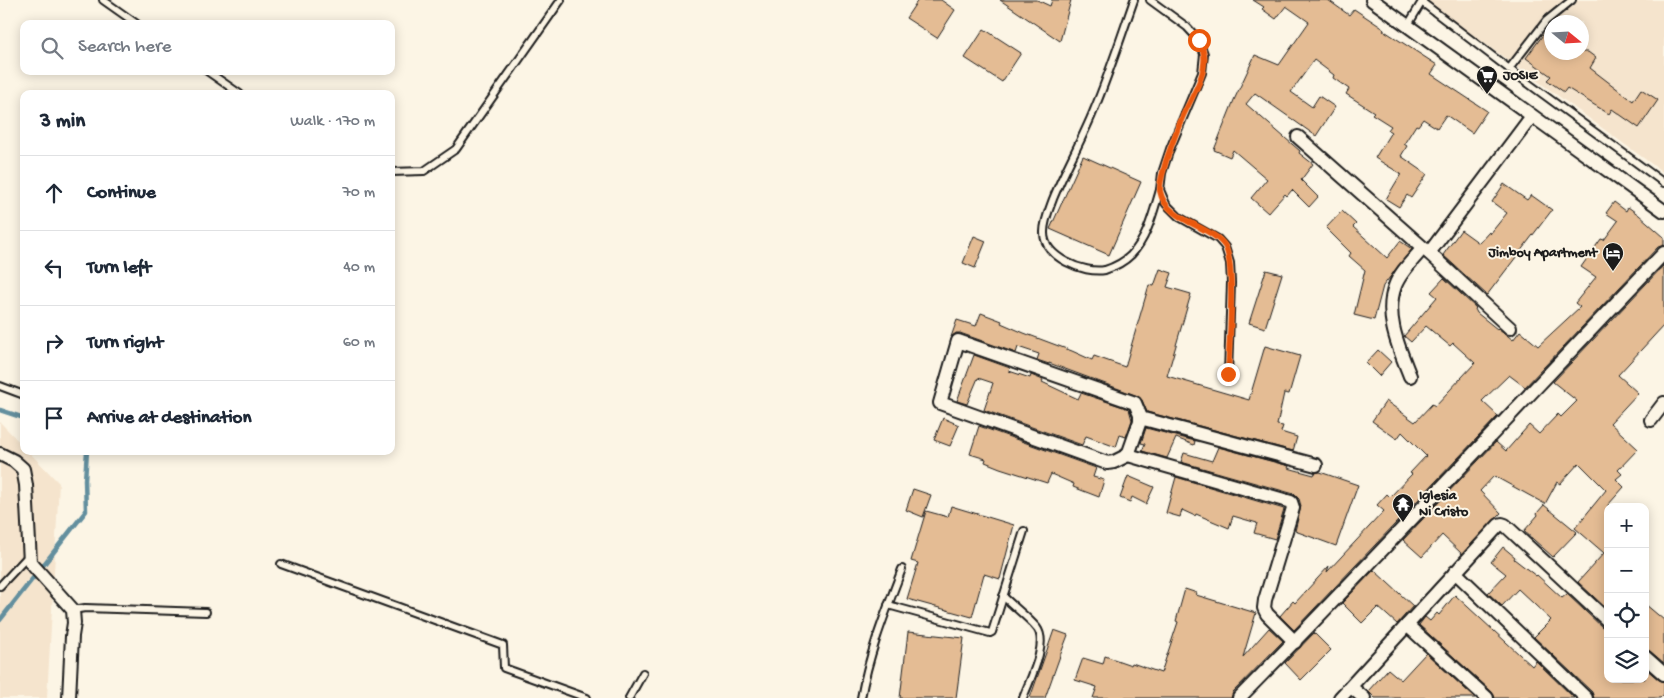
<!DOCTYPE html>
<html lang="en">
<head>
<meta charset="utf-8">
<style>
	body { margin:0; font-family:"Gochi Hand",sans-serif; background:#f6f6f7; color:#1f2937 }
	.controls { position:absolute; right:15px; bottom:15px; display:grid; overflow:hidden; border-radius:10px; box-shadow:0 2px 12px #0003 }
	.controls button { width:45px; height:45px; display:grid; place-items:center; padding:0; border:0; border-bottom:1px solid #e0e1e3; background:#fff; color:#1f2937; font:25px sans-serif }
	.compass { position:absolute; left:1544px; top:15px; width:45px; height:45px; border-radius:50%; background:#fff; box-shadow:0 2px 12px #0003; rotate:108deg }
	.stop { position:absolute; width:15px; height:15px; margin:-11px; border:4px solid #ea580c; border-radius:50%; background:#fff }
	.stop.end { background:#ea580c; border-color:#fff; box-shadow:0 1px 5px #0008 }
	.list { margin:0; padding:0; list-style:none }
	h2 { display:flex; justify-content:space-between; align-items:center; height:65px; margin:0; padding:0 20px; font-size:21px }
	h2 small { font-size:16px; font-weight:400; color:#747a83 }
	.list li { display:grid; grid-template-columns:32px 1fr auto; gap:15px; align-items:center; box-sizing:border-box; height:75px; padding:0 20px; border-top:1px solid #e0e1e3 }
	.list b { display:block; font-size:19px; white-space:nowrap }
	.list em { font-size:16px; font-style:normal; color:#747a83 }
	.icon { flex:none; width:28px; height:28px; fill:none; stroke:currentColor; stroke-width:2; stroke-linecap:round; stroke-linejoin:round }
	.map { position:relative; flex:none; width:1664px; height:698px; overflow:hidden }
	.search { position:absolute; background:#fff; box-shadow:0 2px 12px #0003; left:20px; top:20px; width:375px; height:55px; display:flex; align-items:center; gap:12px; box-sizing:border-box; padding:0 18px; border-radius:10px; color:#747a83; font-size:19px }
	.panel { position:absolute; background:#fff; box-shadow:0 2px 12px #0003; left:20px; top:90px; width:375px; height:365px; border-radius:10px }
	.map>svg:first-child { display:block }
	.built { fill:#f5e4cd; fill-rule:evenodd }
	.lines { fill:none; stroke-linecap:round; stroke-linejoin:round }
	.stream { stroke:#638f9e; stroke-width:4.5 }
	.building { fill:#e4bc94; stroke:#1c1c1c }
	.service-casing { stroke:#1c1c1c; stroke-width:10 }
	.minor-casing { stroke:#1c1c1c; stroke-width:16 }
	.service { stroke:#fcf5e5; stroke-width:6 }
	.minor { stroke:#fcf5e5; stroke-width:12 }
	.route { stroke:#ea580c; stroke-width:6 }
	.labels { text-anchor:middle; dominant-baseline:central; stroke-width:4; stroke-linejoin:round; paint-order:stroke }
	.poi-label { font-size:14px; font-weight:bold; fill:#1c1c1c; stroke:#fcf5e5; text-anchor:start }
</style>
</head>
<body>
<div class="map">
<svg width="1664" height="698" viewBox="0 0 1664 698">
	<rect width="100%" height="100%" fill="#fcf5e5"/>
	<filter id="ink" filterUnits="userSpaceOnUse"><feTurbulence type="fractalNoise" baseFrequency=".02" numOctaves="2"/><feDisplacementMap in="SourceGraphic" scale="10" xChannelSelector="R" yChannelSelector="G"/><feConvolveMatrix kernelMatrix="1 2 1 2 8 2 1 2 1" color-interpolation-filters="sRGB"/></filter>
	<g filter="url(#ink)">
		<g class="built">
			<path d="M1423,0H1664V173L1557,95ZM1552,22H1582V52H1552Z"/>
			<polygon points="0,422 24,447 24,451 28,451 59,483 47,698 0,698"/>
		</g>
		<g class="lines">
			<g class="stream">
				<polyline points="0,410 24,418"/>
				<polyline points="0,620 86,511 85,480 87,451"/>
			</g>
		</g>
		<g class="building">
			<polygon points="918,0 941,0 955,10 937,38 906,18"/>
			<polygon points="1000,0 1037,0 1050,6 1052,0 1071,0 1060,41"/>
			<polygon points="1253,0 1328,0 1349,15 1354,9 1384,29 1383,30 1437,65 1431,74 1487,111 1472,133 1446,115 1437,128 1423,119 1418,126 1416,125 1404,144 1407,146 1401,156 1427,174 1411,198 1407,195 1399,207 1386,199 1401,174 1375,158 1391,132 1388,130 1391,126 1372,114 1374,112 1346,94 1349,89 1333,78 1334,75 1314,60 1291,92 1312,107 1319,96 1335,107 1316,136 1255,93 1246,104 1300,151 1299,153 1313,164 1301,180 1318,197 1309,207 1292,190 1287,196 1285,194 1268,213 1251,198 1267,179 1233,150 1230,157 1214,150 1234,100 1255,55 1279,65 1309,22 1286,6 1276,19 1262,9 1264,7"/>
			<polygon points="984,29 1021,53 1002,82 965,58"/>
			<polygon points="1545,32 1552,37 1552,52 1588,52 1596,58 1590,68 1633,101 1641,89 1658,100 1639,128 1612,109 1609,114 1567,88 1564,92 1547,80 1551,76 1526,58"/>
			<polygon points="1083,156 1141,182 1109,255 1050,229"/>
			<polygon points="1504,184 1527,200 1531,195 1552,210 1487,295 1443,255 1461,230 1479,243 1489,232 1490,234 1507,213 1492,202"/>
			<polygon points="1614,202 1626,211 1628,207 1639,215 1664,237 1664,245 1658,247 1525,387 1509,375 1482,401 1498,416 1294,630 1280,616 1293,601 1295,603 1329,566 1327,572 1384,511 1377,505 1387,494 1390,497 1412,474 1410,473 1426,456 1402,432 1397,439 1372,421 1386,401 1415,422 1432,404 1435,406 1475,363 1453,343 1450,346 1426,326 1411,342 1404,336 1437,297 1431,292 1444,278 1476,308 1475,309 1477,313 1497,329 1498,328 1513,340 1520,331 1538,346 1580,307 1575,303 1596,277 1581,267 1601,239 1604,240 1618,221 1606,213"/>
			<polygon points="1342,211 1356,224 1353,227 1387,258 1400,241 1412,249 1383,286 1374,320 1354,315 1365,270 1349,256 1351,253 1326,228"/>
			<polygon points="974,236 986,241 975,268 963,263"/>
			<polygon points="1664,265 1664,325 1618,375 1638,393 1610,423 1638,449 1618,470 1622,474 1616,479 1624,487 1608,505 1608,610 1578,582 1604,553 1575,528 1606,490 1579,463 1560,484 1557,482 1545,504 1494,476 1480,491 1501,513 1462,554 1442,535 1422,557 1403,540 1496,442 1506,451 1529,425 1539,434 1558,414 1561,417 1577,401 1553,382"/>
			<polygon points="1160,269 1172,273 1167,287 1191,294 1167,376 1249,400 1265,346 1300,356 1289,394 1284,393 1277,425 1283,426 1281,432 1297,437 1293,451 1147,412 1142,400 1138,396 1049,363 1049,364 1037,360 1039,354 1018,347 1016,353 960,333 956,333 951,337 957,320 976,326 981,313 1002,321 1001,323 1024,333 1072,351 1092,360 1094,356 1125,367 1149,285 1154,286"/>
			<polygon points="1266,270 1282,274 1265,328 1249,323"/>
			<polygon points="1378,350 1391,362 1379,376 1366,363"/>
			<polygon points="974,355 1010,368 1009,371 1030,378 1031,375 1043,380 1042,382 1078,399 1081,393 1129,409 1132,420 1126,437 1120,435 1116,447 1086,436 1082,445 984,410 993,383 978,378 967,404 957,401"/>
			<polygon points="943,418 959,425 950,446 934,440"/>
			<polygon points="979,426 1096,468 1093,477 1104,480 1099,497 1073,487 1074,484 1051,474 1047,483 1000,468 985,462 986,459 970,454"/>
			<polygon points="1146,428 1195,441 1194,445 1176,438 1167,458 1142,451 1145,444 1141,443"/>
			<polygon points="1218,447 1289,466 1288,468 1314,475 1315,473 1320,472 1358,485 1336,546 1295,531 1301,506 1299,499 1294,494 1181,462 1184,453 1212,461"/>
			<polygon points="1128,476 1154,487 1146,504 1132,497 1130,502 1120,498"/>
			<polygon points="1176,477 1284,509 1275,539 1254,533 1257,523 1233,516 1229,528 1196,514 1195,516 1182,510 1180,517 1166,513"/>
			<polygon points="913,489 931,495 923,517 906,510"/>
			<polygon points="1544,505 1577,532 1553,557 1524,531 1538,515 1537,513"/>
			<polygon points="951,506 1014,525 1000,579 984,574 972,617 907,599 918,563 911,561 926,511 948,517"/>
			<polygon points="1503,547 1515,557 1514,559 1536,576 1537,575 1562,598 1567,594 1602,627 1608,629 1608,679 1645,679 1645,668 1659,680 1664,682 1664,694 1660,698 1594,698 1592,692 1534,637 1551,620 1518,589 1502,606 1488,593 1506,574 1491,562"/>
			<polygon points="1374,570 1413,606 1397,624 1378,607 1362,623 1342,603"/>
			<polygon points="1185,589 1197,593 1196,595 1256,613 1243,657 1269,628 1283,641 1233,692 1231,698 1093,698 1097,687 1075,680 1083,658 1103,664 1105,656 1131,665 1132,663 1161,673 1178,622 1176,621"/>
			<polygon points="1455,595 1532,666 1536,661 1574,698 1495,698 1492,692 1419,625 1425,617 1430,621 1437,613 1439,615"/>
			<polygon points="1645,604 1664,620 1664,663 1650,651 1645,649"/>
			<polygon points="1054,630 1068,635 1060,656 1045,698 1030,698"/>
			<polygon points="908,632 964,638 956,698 900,698"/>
			<polygon points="1314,633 1331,650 1301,680 1285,663"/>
			<polygon points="1426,653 1475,698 1375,698 1368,691 1388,669 1401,680"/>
		</g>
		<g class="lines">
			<g class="service-casing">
				<g id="service">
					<polyline points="103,0 137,24"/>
					<path d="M1134,0C1121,37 1109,74 1094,110C1082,140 1065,169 1053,199C1049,210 1044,221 1044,232C1043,257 1084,274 1105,270C1114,267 1124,262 1131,255C1148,237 1153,213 1160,190"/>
					<polyline points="1150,0 1187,27 1199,40 1204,54 1202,73 1170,149 1162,173 1160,190 1166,204 1179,217 1218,239 1225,247 1230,263 1231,283 1228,374"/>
					<polyline points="1423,3 1521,78 1664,183"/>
					<polyline points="1408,25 1423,0"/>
					<polyline points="1509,69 1546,21 1572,0"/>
					<polyline points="207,71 240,94"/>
					<polyline points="391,172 424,171 456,149 561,0"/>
					<polyline points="0,386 24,395"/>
					<polyline points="281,564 503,645 504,668 587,698"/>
					<polyline points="0,586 29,555"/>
					<path d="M1003,596C1014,607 1028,617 1037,628C1049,644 1029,681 1023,698"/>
					<polyline points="888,605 990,633 992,632 1024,531"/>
					<polyline points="73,610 85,608 206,612"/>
					<polyline points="629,698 643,673"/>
					<path d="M861,698C869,653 886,611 902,569"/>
				</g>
			</g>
			<g class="minor-casing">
				<g id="minor">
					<polyline points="1372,0 1664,211"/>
					<polyline points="1298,137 1429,253"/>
					<polyline points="1510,328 1429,253 1532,116"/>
					<polygon points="958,341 1135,403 1140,415 1140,421 1128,455 1114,462 1107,463 940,403"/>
					<path d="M1410,376C1399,348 1384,316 1395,286C1400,272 1414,259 1423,248"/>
					<polyline points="1140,418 1316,465"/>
					<polyline points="1651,420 1664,403"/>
					<polyline points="0,454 14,461 23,469 26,485 30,562 73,610 74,623 72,636 69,698"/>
					<polyline points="1128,455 1291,502 1293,508 1265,600 1264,608 1267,614 1295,642"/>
					<polyline points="1455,572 1586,698"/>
					<polyline points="1407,625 1487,698"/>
					<polyline points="1645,657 1664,674"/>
					<polyline points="1351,687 1364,698"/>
					<path d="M1239,698C1383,552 1522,401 1664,253"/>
					<polyline points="1340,698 1499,525 1502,524 1505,525 1608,621"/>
				</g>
			</g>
			<use href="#service" class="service"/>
			<use href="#minor" class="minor"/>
		</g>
	</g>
	<g class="lines" filter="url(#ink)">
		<path class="route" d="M1199,40C1200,45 1203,50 1204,54C1207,76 1190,99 1182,118C1176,132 1171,147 1166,161C1164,170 1159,182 1160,191C1166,222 1211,225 1225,246C1236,264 1229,350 1228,374"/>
	</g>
	<defs>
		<g id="supermarket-pin" transform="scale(1.125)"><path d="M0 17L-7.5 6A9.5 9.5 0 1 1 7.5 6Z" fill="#1c1c1c" stroke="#fcf5e5"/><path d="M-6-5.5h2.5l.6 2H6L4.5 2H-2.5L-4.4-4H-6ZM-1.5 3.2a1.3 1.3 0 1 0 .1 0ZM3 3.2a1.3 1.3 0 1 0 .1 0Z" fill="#fff"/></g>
		<g id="hotel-pin" transform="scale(1.125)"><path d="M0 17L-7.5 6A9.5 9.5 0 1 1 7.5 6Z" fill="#1c1c1c" stroke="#fcf5e5"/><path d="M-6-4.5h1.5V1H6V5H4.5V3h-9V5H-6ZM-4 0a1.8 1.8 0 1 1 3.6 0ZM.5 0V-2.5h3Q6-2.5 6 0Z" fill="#fff"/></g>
		<g id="temple-pin" transform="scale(1.125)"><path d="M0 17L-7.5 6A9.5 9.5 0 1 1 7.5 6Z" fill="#1c1c1c" stroke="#fcf5e5"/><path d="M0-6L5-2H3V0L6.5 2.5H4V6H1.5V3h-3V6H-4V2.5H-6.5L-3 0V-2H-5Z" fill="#fff"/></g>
	</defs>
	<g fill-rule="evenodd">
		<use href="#supermarket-pin" x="1487" y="76"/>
		<use href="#hotel-pin" x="1613" y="253"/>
		<use href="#temple-pin" x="1403" y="504"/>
	</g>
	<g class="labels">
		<g class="poi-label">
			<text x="1503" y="76">JOSIE</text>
			<text x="1597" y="253" text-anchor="end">Jimboy Apartment</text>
			<text x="1419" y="496">Iglesia<tspan x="1419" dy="16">Ni Cristo</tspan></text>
		</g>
	</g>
</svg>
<div class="controls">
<button>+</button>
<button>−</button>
<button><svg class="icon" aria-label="locate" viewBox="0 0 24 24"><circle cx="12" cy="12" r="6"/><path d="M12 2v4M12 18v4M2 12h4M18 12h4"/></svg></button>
<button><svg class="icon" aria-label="layers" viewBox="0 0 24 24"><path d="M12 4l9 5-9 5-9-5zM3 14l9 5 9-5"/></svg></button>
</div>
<svg class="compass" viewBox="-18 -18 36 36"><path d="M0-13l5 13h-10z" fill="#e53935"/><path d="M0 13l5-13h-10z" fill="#747a83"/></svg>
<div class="stop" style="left:1199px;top:40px"></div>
<div class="stop end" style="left:1228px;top:374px"></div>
<div class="search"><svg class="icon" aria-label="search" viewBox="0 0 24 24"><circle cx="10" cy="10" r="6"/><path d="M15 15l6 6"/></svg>Search here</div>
<section class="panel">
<h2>3 min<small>Walk · 170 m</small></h2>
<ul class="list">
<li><svg class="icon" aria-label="ahead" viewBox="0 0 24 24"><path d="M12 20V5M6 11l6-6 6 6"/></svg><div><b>Continue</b></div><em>70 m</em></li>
<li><svg class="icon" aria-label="left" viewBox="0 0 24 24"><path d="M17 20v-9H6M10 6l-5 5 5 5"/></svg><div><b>Turn left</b></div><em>40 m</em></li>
<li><svg class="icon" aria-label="right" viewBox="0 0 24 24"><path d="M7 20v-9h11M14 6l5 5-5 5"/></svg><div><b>Turn right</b></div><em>60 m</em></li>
<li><svg class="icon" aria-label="arrive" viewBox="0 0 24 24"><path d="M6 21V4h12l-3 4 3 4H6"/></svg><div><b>Arrive at destination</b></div></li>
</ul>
</section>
</div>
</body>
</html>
